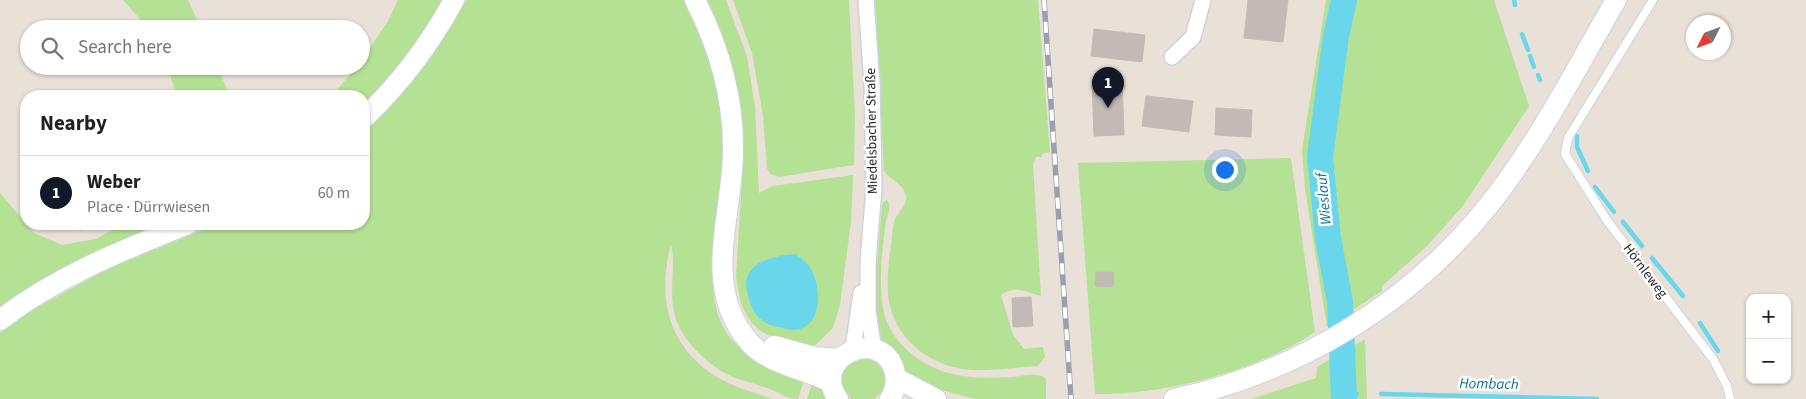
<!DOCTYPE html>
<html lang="en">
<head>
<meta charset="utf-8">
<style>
	body { margin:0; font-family:"Source Sans 3",sans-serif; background:#f2f2f2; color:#202124 }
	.controls { position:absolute; right:15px; bottom:15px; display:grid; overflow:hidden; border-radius:10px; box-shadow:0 1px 4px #0004 }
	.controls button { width:45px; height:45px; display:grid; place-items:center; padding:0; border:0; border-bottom:1px solid #e0e0e0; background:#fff; color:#202124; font:25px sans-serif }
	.compass { position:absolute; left:1686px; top:15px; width:45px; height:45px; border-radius:50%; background:#fff; box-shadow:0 1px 4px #0004; rotate:228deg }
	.you { position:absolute; left:1224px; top:169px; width:18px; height:18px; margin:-12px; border:4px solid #fff; border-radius:50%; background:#1a73e8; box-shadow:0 0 0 8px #1a73e833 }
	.badge { display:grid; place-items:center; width:32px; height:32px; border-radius:50%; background:#111827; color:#fff; font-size:16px; font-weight:700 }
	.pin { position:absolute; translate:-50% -41px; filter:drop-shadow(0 1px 2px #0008) }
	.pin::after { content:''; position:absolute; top:26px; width:18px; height:15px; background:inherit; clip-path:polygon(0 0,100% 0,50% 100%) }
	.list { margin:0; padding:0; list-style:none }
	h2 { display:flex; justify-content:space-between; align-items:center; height:65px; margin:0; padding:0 20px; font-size:21px }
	h2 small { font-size:16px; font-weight:400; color:#757577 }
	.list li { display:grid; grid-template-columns:32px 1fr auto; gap:15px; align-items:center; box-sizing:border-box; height:75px; padding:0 20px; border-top:1px solid #e0e0e0 }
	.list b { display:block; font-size:19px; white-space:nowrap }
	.list p { margin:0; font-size:16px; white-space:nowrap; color:#757577 }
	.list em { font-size:16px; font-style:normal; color:#757577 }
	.icon { flex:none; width:28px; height:28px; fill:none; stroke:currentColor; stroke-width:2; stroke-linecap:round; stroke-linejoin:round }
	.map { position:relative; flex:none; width:1806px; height:399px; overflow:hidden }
	.search { position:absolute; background:#fff; box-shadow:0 1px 4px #0004; left:20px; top:20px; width:350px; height:55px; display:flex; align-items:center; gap:12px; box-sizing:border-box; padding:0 18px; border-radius:28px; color:#757577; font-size:19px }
	.panel { position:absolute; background:#fff; box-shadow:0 1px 4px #0004; left:20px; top:90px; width:350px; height:140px; border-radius:20px }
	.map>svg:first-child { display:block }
	.green { fill:#b5e194 }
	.water { fill:#6ad6ec }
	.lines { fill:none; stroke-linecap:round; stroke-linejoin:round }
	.stream { stroke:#6ad6ec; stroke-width:4.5 }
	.river { stroke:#6ad6ec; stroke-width:26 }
	.building { fill:#c1bab5; stroke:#c4bcb2 }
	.lane-casing { stroke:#cdd2e0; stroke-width:10 }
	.street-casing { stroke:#cdd2e0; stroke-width:18 }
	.secondary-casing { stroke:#cdd2e0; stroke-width:22 }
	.lane { stroke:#fff; stroke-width:8 }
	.street { stroke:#fff; stroke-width:15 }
	.secondary { stroke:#fff; stroke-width:20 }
	.rail-casing { stroke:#9ba0b1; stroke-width:5.5 }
	.rail { stroke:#fff; stroke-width:4; stroke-dasharray:11; stroke-linecap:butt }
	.labels { text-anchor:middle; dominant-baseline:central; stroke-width:5; stroke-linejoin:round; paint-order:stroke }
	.street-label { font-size:14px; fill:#272727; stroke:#fff }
	.water-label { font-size:15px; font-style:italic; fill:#0e7293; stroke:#fff }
</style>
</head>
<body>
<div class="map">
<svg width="1806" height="399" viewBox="0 0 1806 399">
	<rect width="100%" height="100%" fill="#e9e0d8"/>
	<g class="green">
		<polygon points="123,0 188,0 201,29 149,29"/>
		<polygon points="398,0 445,0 421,40 364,106 364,96 332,96 357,66 361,66 361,61 388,21"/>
		<path d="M466,0H684C707,50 727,101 725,157C723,212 688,314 745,351C763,363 786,369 805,377L798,399C784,399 780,392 767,388C754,383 740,381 727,374C705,363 679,337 674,312C669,290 676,265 671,244C657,296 667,345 715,376C733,387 753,392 773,399H0V333L14,320L109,268L218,224H364V132C406,94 438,50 466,0Z"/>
		<path d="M703,0H726L747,56L755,107L759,193L773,186L853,175L851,222L840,305L833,328L810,350C761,334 743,332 736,276L743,162L739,106Z"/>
		<polygon points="733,0 849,0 855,115 854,165 779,177 770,174 767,168 763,116 752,53"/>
		<path d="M875,0H1038L1050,152L1042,154V157H1036L1033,164L1041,296C1025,292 1015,285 1001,295L1013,335L1024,349L1043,347L1045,357L1038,366C1017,367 995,371 974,370C936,369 899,344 890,306C885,286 889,258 892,238C892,231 893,225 895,219C899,212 908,204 906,196C904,184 890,180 884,171Z"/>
		<polygon points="1326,0 1494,0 1529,106 1463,206 1426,247 1382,286 1382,291 1327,327 1305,189 1302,150"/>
		<polygon points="167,66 217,66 230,96 177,96"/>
		<path d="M1291,158L1315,332C1259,370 1163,396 1095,394L1078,163Z"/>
		<polygon points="0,193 34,233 62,245 96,239 124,224 171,224 0,311"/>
		<path d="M887,200C892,206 888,214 886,221C882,247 878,287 884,313C887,327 898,342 908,351C939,378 972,379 1012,377C1021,376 1033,373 1042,376L1046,379V399H974L931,387L907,373L893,351L880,338L873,312L882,207L883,202Z"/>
		<polygon points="74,224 105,224 80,231"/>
		<polygon points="1365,339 1367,399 1251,399 1316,378 1317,367"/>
		<circle cx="863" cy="380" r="22"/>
		<polygon points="813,381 820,386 827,399 807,399"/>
	</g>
	<path class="water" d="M795,254C799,257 804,260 807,263C822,281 825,328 794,330C790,330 784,328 779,327C766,325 756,318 751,305C748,296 744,284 748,275C756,259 780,255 795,254Z"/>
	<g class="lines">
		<g class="stream">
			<polyline points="1514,0 1515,5"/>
			<polyline points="1522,34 1528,50"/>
			<polyline points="1530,56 1534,67"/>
			<polyline points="1538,75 1540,80"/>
			<polyline points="1577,136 1577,147 1588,171"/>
			<polyline points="1595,187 1614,212"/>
			<polyline points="1623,222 1642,246"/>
			<polyline points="1652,258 1683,296"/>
			<polyline points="1700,323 1718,351"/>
			<polyline points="1344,394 1357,394"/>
			<polyline points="1381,394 1597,399"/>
		</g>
		<polyline class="river" points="1344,0 1336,36 1320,157 1328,238 1340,302 1344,399"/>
	</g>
	<g class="building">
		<polygon points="1248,0 1288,0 1283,42 1244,38"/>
		<polygon points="1094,29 1145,35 1142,62 1091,56"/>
		<polygon points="1122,79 1124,135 1094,136 1092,80"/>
		<polygon points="1146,96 1193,101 1189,132 1142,126"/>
		<polygon points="1216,108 1252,110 1251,137 1215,135"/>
		<polygon points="1096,272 1114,272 1113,287 1095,286"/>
		<polygon points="1031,297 1033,326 1013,327 1012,298"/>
	</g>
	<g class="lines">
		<g class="lane-casing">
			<polyline id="lane" points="1653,0 1568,138 1565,154 1608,222 1713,359 1727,386 1730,399"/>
		</g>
		<g class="street-casing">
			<g id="street">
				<polyline points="866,0 872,84 874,188 868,262 868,312 874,350"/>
				<polyline points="1172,57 1193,37 1203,0"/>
				<polyline points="850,351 854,342 861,293"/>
			</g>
		</g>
		<g class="secondary-casing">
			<g id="secondary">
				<path d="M695,0C719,47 734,100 733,153C732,219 701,288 750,343C770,365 806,369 831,382"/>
				<path d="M364,118C400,84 430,44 454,0"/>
				<path d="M0,320C57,276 121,251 188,224"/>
				<polyline points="774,346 814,357 839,359"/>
				<polyline points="896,378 936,399"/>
				<path d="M838,399C808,356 884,324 895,373C897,382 895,391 890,399"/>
				<path d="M1174,399C1297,373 1410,304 1489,205C1539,142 1576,69 1616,0"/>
			</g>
		</g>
		<use href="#lane" class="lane"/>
		<use href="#street" class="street"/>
		<use href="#secondary" class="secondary"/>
		<g class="rail-casing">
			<polyline id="rail" points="1044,0 1071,399"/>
		</g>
		<use href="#rail" class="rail"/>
	</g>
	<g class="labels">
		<g class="street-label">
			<text transform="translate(872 131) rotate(-91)">Miedelsbacher Straße</text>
			<text transform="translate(1645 271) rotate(53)">Hörnleweg</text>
		</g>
		<g class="water-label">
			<text transform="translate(1324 199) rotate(-95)">Wieslauf</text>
			<text transform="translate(1489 384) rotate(1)">Hombach</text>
		</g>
	</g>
</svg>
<div class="controls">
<button>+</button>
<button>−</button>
</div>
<svg class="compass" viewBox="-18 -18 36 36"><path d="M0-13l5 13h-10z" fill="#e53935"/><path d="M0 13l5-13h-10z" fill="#757577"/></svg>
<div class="you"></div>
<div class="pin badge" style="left:1108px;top:108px">1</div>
<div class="search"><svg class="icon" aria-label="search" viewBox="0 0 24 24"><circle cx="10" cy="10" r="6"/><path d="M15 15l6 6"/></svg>Search here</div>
<section class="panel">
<h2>Nearby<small></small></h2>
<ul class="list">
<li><span class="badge">1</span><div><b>Weber</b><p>Place · Dürrwiesen</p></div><em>60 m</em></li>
</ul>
</section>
</div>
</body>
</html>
